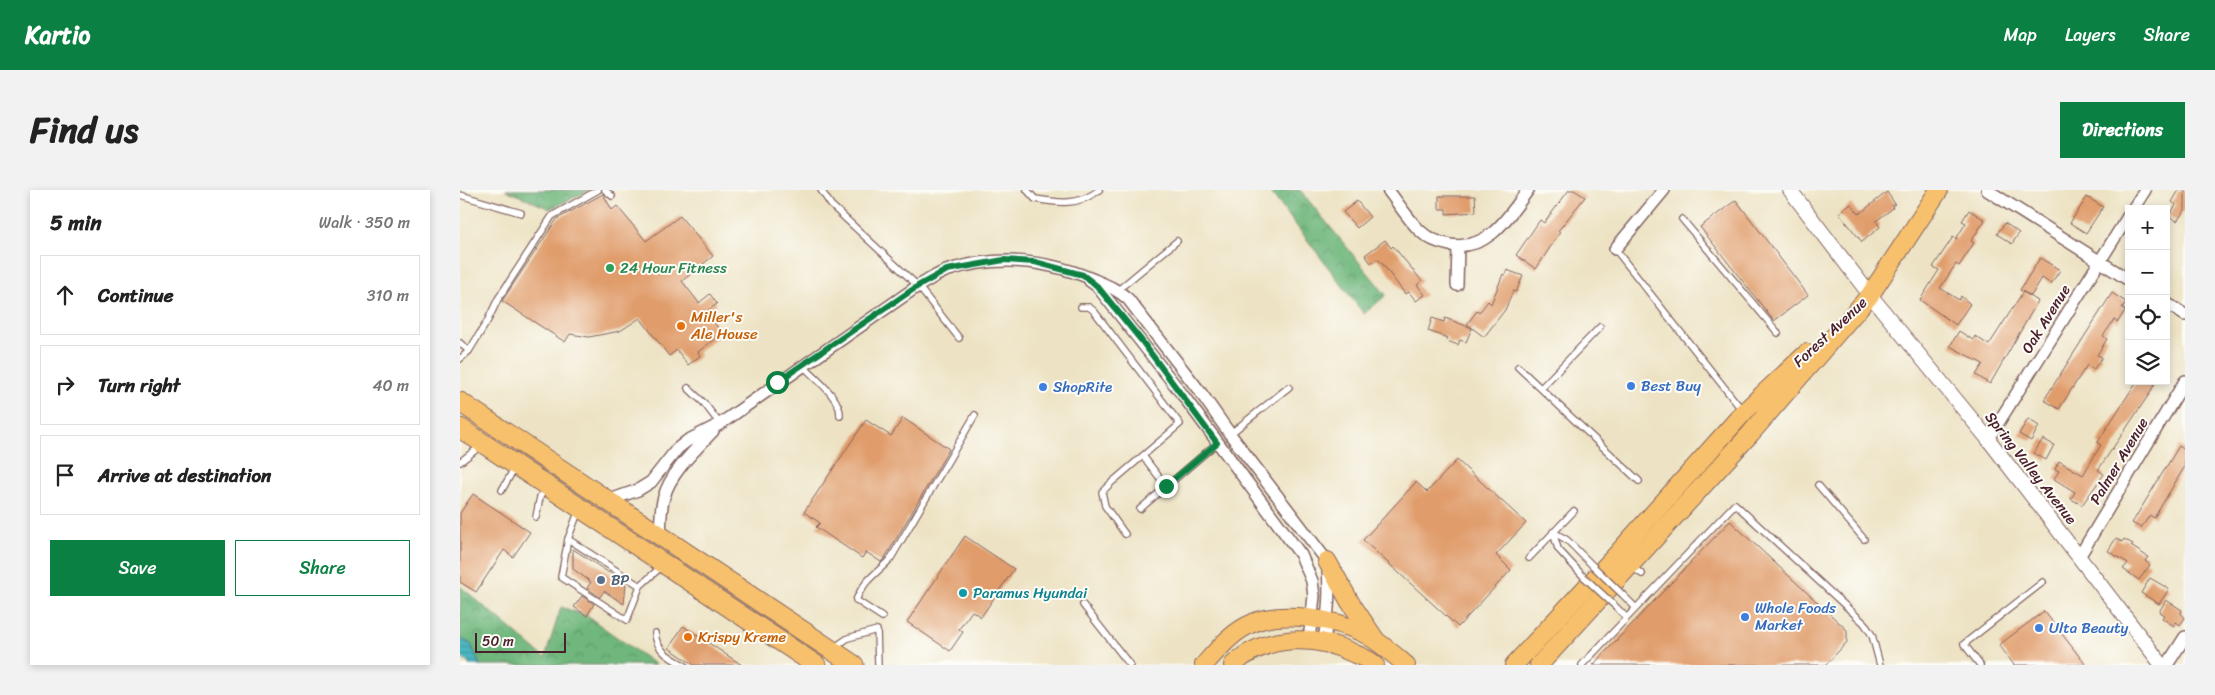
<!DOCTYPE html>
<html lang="en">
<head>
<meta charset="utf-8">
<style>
	body { margin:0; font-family:Sriracha,sans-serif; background:#f2f2f2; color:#222 }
	.controls { position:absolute; right:15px; top:15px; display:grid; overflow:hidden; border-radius:0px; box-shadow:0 2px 8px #0003 }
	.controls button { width:45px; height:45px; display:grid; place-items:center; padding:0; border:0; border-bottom:1px solid #e0e0e0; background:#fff; color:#222; font:25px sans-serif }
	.scale { position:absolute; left:15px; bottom:12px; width:91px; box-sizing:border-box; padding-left:5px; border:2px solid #4a1f2b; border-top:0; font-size:14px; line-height:18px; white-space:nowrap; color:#4a1f2b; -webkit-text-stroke:4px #fdfcf7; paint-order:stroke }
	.stop { position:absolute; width:15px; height:15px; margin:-11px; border:4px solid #0b8043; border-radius:50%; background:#fff }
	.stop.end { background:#0b8043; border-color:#fff; box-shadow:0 1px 5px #0008 }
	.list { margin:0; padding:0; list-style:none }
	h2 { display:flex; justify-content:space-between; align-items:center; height:65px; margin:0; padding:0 20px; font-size:21px }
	h2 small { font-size:16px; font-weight:400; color:#767676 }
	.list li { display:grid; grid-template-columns:32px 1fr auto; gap:15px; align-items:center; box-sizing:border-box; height:80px; margin:0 10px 10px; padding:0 10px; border:1px solid #e0e0e0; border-radius:0px }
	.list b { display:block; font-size:19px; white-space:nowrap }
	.list em { font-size:16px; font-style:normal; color:#767676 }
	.actions { display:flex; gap:10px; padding:15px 20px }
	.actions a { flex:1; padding:11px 0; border:1px solid #0b8043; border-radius:0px; text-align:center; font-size:18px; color:#0b8043 }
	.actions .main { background:#0b8043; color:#fff }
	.icon { flex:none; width:28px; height:28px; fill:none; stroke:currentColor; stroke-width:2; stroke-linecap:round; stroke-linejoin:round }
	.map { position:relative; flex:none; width:1725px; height:475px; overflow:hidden; border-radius:0px }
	header { display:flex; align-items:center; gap:30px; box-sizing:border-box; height:70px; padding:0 25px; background:#0b8043; color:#fff }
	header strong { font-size:24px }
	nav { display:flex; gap:28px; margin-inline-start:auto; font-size:18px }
	.intro { display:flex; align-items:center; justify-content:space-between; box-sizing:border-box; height:120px; padding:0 30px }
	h1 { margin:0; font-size:35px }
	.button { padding:12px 22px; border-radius:0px; background:#0b8043; color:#fff; font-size:18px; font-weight:700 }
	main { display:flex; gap:30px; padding:0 30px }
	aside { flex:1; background:#fff; border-radius:0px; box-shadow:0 2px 8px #0003 }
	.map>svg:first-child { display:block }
	.forest { fill:url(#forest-crowns); stroke:#5c6b54 }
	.water { fill:url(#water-rules); stroke:#4a6b76 }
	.building { fill:#e09c6a }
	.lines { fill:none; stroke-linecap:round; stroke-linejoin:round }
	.service-casing { stroke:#836461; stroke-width:8 }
	.minor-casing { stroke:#836461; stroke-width:14 }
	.tertiary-casing { stroke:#836461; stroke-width:16 }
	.primary-casing { stroke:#836461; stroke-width:20 }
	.trunk-casing { stroke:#836461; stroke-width:21 }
	.service { stroke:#fff; stroke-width:5.5 }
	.minor { stroke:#fff; stroke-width:11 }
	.tertiary { stroke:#fff; stroke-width:14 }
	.primary { stroke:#f7c06c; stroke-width:18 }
	.trunk { stroke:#f7c06c; stroke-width:19 }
	.service-bridge-casing { stroke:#836461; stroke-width:8; stroke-linecap:butt }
	.service-bridge { stroke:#fff; stroke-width:5.5 }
	.route { stroke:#0b8043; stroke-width:6 }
	.leisure-dot { fill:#2e9e5b; stroke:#fdfcf7; stroke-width:2 }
	.food-dot { fill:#e8710a; stroke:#fdfcf7; stroke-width:2 }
	.shop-dot { fill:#3f7fe0; stroke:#fdfcf7; stroke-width:2 }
	.service-dot { fill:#5c6f8a; stroke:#fdfcf7; stroke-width:2 }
	.culture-dot { fill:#0f9aa8; stroke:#fdfcf7; stroke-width:2 }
	.labels { text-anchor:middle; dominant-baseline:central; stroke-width:4; stroke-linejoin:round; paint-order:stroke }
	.leisure-label { font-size:15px; fill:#27864d; stroke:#fdfcf7; text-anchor:start }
	.food-label { font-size:15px; fill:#c56008; stroke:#fdfcf7; text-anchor:start }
	.street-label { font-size:15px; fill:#4a1f2b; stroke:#fdfcf7 }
	.shop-label { font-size:15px; fill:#366cbe; stroke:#fdfcf7; text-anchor:start }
	.service-label { font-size:15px; fill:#4e5e75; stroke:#fdfcf7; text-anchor:start }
	.culture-label { font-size:15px; fill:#0d838f; stroke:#fdfcf7; text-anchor:start }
</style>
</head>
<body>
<header>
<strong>Kartio</strong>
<nav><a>Map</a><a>Layers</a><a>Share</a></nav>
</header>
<div class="intro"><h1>Find us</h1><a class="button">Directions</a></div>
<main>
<aside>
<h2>5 min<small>Walk · 350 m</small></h2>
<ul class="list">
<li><svg class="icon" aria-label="ahead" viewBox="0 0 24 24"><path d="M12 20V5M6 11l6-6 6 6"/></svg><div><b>Continue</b></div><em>310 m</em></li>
<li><svg class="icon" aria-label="right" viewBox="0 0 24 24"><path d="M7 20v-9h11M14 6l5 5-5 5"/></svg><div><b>Turn right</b></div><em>40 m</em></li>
<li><svg class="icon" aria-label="arrive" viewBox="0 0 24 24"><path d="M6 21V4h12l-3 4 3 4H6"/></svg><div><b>Arrive at destination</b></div></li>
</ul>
<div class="actions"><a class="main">Save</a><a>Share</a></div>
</aside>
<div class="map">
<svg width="1725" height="475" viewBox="0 0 1725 475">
	<defs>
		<pattern id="forest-crowns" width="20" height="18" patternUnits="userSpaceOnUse" patternTransform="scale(1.25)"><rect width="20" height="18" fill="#6fb77d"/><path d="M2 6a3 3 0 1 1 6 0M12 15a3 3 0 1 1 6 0" fill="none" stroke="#5d9467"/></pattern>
		<pattern id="water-rules" width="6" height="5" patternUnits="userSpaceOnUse" patternTransform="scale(1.25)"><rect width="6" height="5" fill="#49b7c2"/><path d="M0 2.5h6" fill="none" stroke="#3f949e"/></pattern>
	</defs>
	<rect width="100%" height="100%" fill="#fdfcf7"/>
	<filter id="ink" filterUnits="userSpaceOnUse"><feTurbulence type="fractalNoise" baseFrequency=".02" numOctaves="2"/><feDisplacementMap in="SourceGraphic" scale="10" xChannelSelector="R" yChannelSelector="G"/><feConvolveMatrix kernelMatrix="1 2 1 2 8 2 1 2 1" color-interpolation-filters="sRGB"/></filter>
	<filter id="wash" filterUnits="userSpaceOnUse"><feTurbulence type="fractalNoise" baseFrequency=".0096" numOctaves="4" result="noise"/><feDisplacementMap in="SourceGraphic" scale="20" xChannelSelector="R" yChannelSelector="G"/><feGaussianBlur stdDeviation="1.12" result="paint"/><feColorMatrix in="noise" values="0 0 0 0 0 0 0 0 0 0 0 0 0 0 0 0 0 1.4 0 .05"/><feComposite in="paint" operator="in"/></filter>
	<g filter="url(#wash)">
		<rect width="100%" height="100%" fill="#ede3c4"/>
		<g class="forest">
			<polygon points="46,0 130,0 90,19"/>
			<polygon points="809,0 840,0 926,105 904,124"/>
			<polygon points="0,396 85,468 101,417 127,426 196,475 20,475 11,454 0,448"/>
		</g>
		<polygon class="water" points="0,448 11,454 20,475 9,475 8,472 0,466"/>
		<g id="blocks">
			<g class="building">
				<polygon points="1109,0 1114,0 1125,7 1098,41 1100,42 1076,79 1056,65 1080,30 1084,33"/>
				<polygon points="1719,0 1725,0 1725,20 1717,31 1709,26 1716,15 1712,12"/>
				<polygon points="1427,2 1435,14 1432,16 1433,18 1416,31 1420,37 1402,52 1379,23 1391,14 1399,24"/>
				<polygon points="143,4 152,20 157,16 186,51 220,26 253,66 222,91 239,113 250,104 257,114 246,122 262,143 238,162 240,166 228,175 217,160 209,166 180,128 160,141 129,147 110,144 105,152 42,111 97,29"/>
				<polygon points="979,6 1015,6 1016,22 986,24 986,19 979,19"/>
				<polygon points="1627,7 1643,17 1626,43 1610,33"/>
				<polygon points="1276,10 1348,105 1314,131 1240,37"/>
				<polygon points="897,11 910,27 897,38 883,22"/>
				<polygon points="1509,20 1525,30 1511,51 1514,53 1499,76 1496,74 1480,98 1499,110 1501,106 1510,114 1496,135 1460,110 1479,80 1473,77 1493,47 1496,49 1506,33 1502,31"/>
				<polygon points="1545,33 1559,43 1552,54 1537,44"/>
				<polygon points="925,50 931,58 933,56 962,91 957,95 965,105 956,111 949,102 945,104 921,72 917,69 911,73 905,65"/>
				<polygon points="1580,68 1600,80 1591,94 1582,88 1571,106 1560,100"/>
				<polygon points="1047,80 1063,86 1056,102 1053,101 1045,120 1024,147 1007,134 1017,121 1019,123 1028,111 1031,114 1043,84 1045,85"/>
				<polygon points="1563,102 1578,111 1530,194 1516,185 1523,174 1490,156 1499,141 1513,150 1515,146 1529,155"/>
				<polygon points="1652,103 1666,112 1662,118 1665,120 1658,132 1654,130 1643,146 1647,149 1637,165 1642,167 1634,179 1627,175 1599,219 1584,210"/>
				<polygon points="972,128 984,132 985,128 1012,138 1006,152 1000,150 998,155 987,151 988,148 968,141"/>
				<polygon points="1677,191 1696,191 1690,203 1638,280 1644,284 1622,315 1611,309 1615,302 1594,289 1599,281 1595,279 1599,271 1623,285 1641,255 1637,253"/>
				<polygon points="443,228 489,259 426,366 421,372 406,362 402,368 356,337 360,333 344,322 406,230 431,246"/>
				<polygon points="1568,229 1579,236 1571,251 1559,244"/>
				<polygon points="1583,249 1594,255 1586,270 1574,263"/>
				<polygon points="1719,256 1725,260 1725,276 1694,328 1690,325 1681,338 1672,333"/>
				<polygon points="997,270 1066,333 1036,365 1051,380 998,437 903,350 956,292 967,302"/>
				<polygon points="13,304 70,342 53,367 44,360 16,402 0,392 0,323"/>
				<polygon points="1270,331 1387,440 1387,452 1366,475 1133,475"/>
				<polygon points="505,346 554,379 521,427 512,421 499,439 503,442 490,461 447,432"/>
				<polygon points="1656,348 1662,352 1664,349 1673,354 1671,356 1688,367 1685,371 1690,375 1679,390 1663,379 1668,373 1648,361"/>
				<polygon points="113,359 166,394 164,414 144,401 140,407 127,398 131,392 113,379"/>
				<polygon points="1690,388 1709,399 1699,414 1681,403"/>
				<polygon points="122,406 134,414 127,426 114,417"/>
				<polygon points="1706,410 1722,420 1721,423 1725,428 1720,435 1716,432 1714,436 1702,428 1704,425 1699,422"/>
				<polygon points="1584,421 1626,475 1554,475 1539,455"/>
				<polygon points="223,436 282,475 234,475 209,458"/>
			</g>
		</g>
	</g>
	<g filter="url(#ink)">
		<use href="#blocks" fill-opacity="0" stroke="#836461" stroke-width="1"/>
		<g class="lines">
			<g class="service-casing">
				<g id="service">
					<polyline points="145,0 152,6"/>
					<polyline points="361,0 371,15 458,96 499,148"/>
					<path d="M567,0L575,9C599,13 619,16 639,0"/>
					<polyline points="0,5 61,23"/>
					<polyline points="1222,29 1318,143"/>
					<polyline points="1155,59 1282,220"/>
					<polyline points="658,100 717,51"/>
					<polyline points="621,117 629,117 634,121 720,234 651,293 642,302 645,316 665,344"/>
					<polyline points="0,153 9,161"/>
					<polyline points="0,169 9,161 28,130 38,109 92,26 138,0"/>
					<path d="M342,175C354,187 382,209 380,226"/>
					<polyline points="1058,177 1179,291"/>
					<polyline points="228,198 244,213 260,234"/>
					<polyline points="1081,198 1140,137"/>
					<polyline points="770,244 829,197"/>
					<polyline points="683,266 706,296"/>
					<polyline points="0,272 22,255"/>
					<polyline points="1358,295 1404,349"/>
					<polyline points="42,300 55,277"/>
					<polyline points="680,319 757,253"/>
					<polyline points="119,320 108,349 180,396 202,376"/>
					<polyline points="76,327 80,307 86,298"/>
					<polyline points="1093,342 1098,359 1124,387"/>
					<polyline points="1093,342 1107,350 1133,376"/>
					<polyline points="108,349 101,387 167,430 180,396"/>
					<polyline points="1069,368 1114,321"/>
					<polyline points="1172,377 1182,384"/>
					<polyline points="1163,405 1175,417"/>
					<polyline points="623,415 670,475"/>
					<polyline points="1154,415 1166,427"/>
					<path d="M422,427L396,410C405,388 417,384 431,368L515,225"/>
					<path d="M195,443C196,460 210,468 224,475"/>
					<polyline points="375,457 388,448 417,440 418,475"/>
					<polyline points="1122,475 1275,314 1404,433 1412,445 1420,475"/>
					<polyline points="1520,475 1504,454 1583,392"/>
				</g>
			</g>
			<g class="minor-casing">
				<g id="minor">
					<path d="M928,0C938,13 948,29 959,40C968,49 979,53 990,55C1029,61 1048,27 1068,0"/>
					<polyline points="1527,0 1669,90"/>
					<polyline points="1673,19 1685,0"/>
					<polyline points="1155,59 1204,0"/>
					<polyline points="630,91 637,96 722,204 841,365 852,391 854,406 849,450"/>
					<polyline points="997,95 998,56"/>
					<polyline points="1706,113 1725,125"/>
					<polyline points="1528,249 1669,25"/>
					<path d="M147,311L178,300L191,292L217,259L227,251L260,234L458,96C468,91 478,83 489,80C537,65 586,70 632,89C646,95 657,99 668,109L741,203L770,244L867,371C871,399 868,424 864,451"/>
					<path d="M200,346C201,333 200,319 204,307C210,283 237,258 253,241"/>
					<polyline points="1619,367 1725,191"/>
					<polyline points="1707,475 1725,447"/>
				</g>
			</g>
			<g class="tertiary-casing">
				<polyline id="tertiary" points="1330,0 1410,105 1528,249 1702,475"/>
			</g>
			<g class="primary-casing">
				<g id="primary">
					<polyline points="867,371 890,412 915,449"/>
					<path d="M744,475C758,459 773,441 793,433C822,420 875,429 903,443C918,450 933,464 946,475"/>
					<path d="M773,475C806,444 857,444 895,464C902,467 910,470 915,475"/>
					<polyline points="1054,475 1157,364 1284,222 1347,163"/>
					<polyline points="1079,475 1291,243 1410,105 1479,0"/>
				</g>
			</g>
			<g class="trunk-casing">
				<g id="trunk">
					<polyline points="0,212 394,475"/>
					<polyline points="0,238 356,475"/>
				</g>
			</g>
			<use href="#service" class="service"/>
			<use href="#minor" class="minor"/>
			<use href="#tertiary" class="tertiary"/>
			<use href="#primary" class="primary"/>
			<use href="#trunk" class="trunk"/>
			<g class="service-bridge-casing">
				<g id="service-bridge">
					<polyline points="1133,376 1163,405"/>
					<polyline points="1124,387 1154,415"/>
				</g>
			</g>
			<use href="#service-bridge" class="service-bridge"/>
		</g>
	</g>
	<g class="lines" filter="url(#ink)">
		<polyline class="route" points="317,192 458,96 487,80 544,70 575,72 623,85 637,96 681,150 757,253 706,296"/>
	</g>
	<circle class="leisure-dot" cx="150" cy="78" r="5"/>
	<g class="food-dot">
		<circle cx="221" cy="136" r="5"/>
		<circle cx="228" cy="447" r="5"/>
	</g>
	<g class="shop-dot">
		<circle cx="1171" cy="196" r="5"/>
		<circle cx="583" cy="197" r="5"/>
		<circle cx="1285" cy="427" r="5"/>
		<circle cx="1579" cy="438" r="5"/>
	</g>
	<circle class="service-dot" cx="141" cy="390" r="5"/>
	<circle class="culture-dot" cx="503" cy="403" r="5"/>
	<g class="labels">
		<g class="leisure-label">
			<text x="160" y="78">24 Hour Fitness</text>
		</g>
		<g class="food-label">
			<text x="231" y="127">Miller's<tspan x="231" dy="17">Ale House</tspan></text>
			<text x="238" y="447">Krispy Kreme</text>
		</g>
		<g class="street-label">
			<text transform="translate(1586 129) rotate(-58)">Oak Avenue</text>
			<text transform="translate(1370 142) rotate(-43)">Forest Avenue</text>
			<text transform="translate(1659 271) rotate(-59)">Palmer Avenue</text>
			<text transform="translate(1571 278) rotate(52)">Spring Valley Avenue</text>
		</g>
		<g class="shop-label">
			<text x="1181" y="196">Best Buy</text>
			<text x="593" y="197">ShopRite</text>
			<text x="1295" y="418">Whole Foods<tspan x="1295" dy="17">Market</tspan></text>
			<text x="1589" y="438">Ulta Beauty</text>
		</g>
		<g class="service-label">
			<text x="151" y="390">BP</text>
		</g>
		<g class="culture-label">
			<text x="513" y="403">Paramus Hyundai</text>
		</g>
	</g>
</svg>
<div class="controls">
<button>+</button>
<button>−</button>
<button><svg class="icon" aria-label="locate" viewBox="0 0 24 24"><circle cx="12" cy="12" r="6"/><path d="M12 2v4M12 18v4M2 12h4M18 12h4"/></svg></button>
<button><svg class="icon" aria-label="layers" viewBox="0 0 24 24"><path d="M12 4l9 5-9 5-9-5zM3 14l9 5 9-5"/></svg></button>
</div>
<div class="scale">50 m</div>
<div class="stop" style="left:317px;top:192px"></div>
<div class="stop end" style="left:706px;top:296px"></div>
</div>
</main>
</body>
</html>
